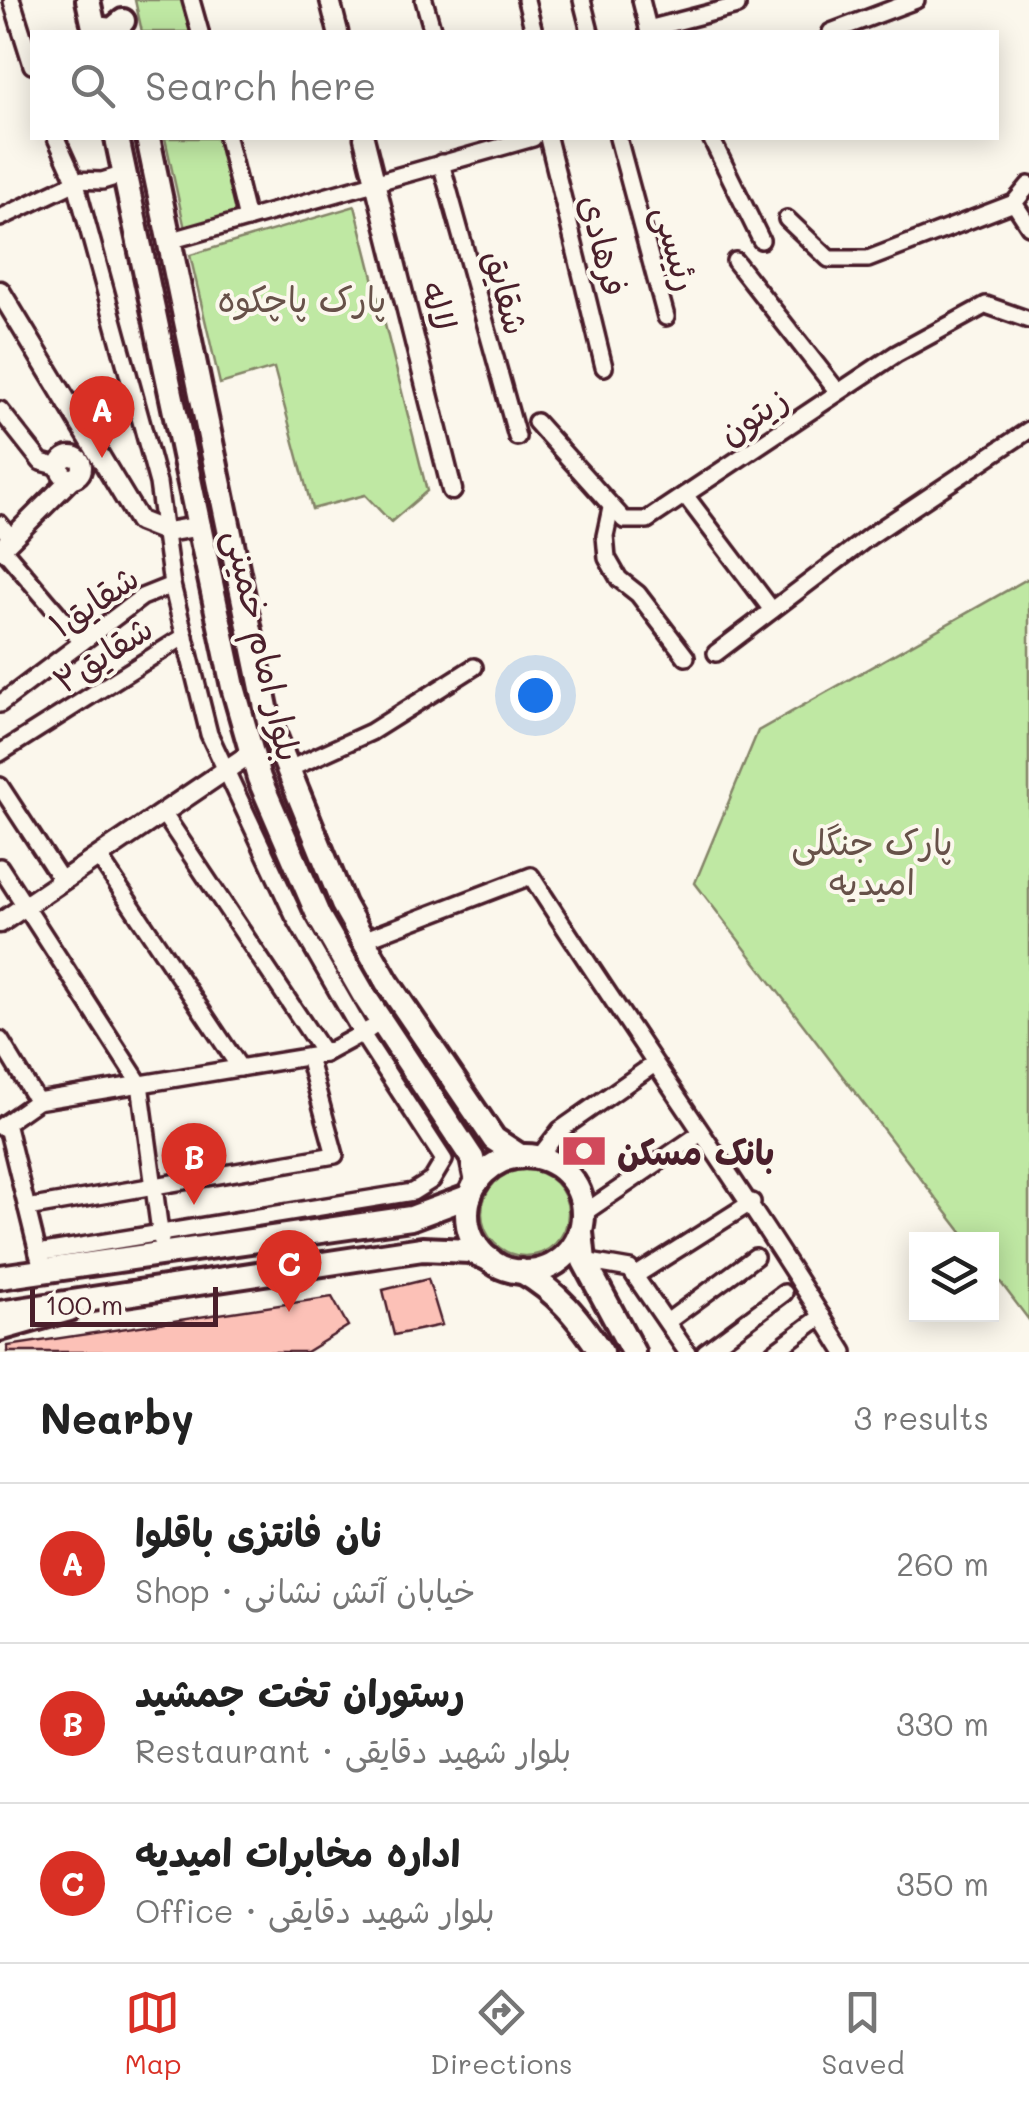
<!DOCTYPE html>
<html lang="en">
<head>
<meta charset="utf-8">
<style>
	body { margin:0; font-family:Mali,"Playpen Sans Arabic",sans-serif; background:#f6f6f6; color:#222 }
	.controls { position:absolute; right:30px; bottom:30px; display:grid; overflow:hidden; border-radius:0px; box-shadow:0 5px 25px #0003 }
	.controls button { width:90px; height:90px; display:grid; place-items:center; padding:0; border:0; border-bottom:2px solid #e0e0e0; background:#fff; color:#222; font:50px sans-serif }
	.scale { position:absolute; left:30px; bottom:25px; width:188px; box-sizing:border-box; padding-left:10px; border:5px solid #4a1f2b; border-top:0; font-size:28px; line-height:35px; white-space:nowrap; color:#4a1f2b; -webkit-text-stroke:8px #fbf7ec; paint-order:stroke }
	.you { position:absolute; left:535px; top:695px; width:35px; height:35px; margin:-25px; border:8px solid #fff; border-radius:50%; background:#1a73e8; box-shadow:0 0 0 15px #1a73e833 }
	.badge { display:grid; place-items:center; width:65px; height:65px; border-radius:50%; background:#d93025; color:#fff; font-size:32px; font-weight:700 }
	.pin { position:absolute; translate:-50% -82px; filter:drop-shadow(0 2px 5px #0008) }
	.pin::after { content:''; position:absolute; top:52px; width:35px; height:30px; background:inherit; clip-path:polygon(0 0,100% 0,50% 100%) }
	.list { margin:0; padding:0; list-style:none }
	h2 { display:flex; justify-content:space-between; align-items:center; height:130px; margin:0; padding:0 40px; font-size:42px }
	h2 small { font-size:32px; font-weight:400; color:#767676 }
	.list li { display:grid; grid-template-columns:65px 1fr auto; gap:30px; align-items:center; box-sizing:border-box; height:160px; padding:0 40px; border-top:2px solid #e0e0e0 }
	.list b { display:block; font-size:38px; white-space:nowrap }
	.list p { margin:0; font-size:32px; white-space:nowrap; color:#767676 }
	.list em { font-size:32px; font-style:normal; color:#767676 }
	.icon { flex:none; width:55px; height:55px; fill:none; stroke:currentColor; stroke-width:2; stroke-linecap:round; stroke-linejoin:round }
	.map { position:relative; flex:none; width:1029px; height:1352px; overflow:hidden }
	.search { position:absolute; background:#fff; box-shadow:0 5px 25px #0003; left:30px; right:30px; top:30px; height:110px; display:flex; align-items:center; gap:25px; box-sizing:border-box; padding:0 35px; border-radius:0px; color:#767676; font-size:38px }
	.sheet { height:610px; background:#fff }
	nav { display:flex; justify-content:space-around; align-items:center; box-sizing:border-box; height:140px; border-top:2px solid #e0e0e0; background:#fff; font-size:28px; color:#767676 }
	nav a { display:grid; justify-items:center; gap:5px }
	nav .on { color:#d93025 }
	.map>svg:first-child { display:block }
	.green { fill:#bfe8a3; stroke:#848467; stroke-width:2.5 }
	.building { fill:#fcc1b7; stroke:#4a1f2b; stroke-width:2.5 }
	.lines { fill:none; stroke-linecap:round; stroke-linejoin:round }
	.minor-casing { stroke:#4a1f2b; stroke-width:22 }
	.tertiary-casing { stroke:#4a1f2b; stroke-width:25 }
	.secondary-casing { stroke:#4a1f2b; stroke-width:28 }
	.primary-casing { stroke:#4a1f2b; stroke-width:30 }
	.minor { stroke:#fbf7ec; stroke-width:15 }
	.tertiary { stroke:#fbf7ec; stroke-width:18 }
	.secondary { stroke:#fbf7ec; stroke-width:20 }
	.primary { stroke:#fbf7ec; stroke-width:22 }
	.labels { text-anchor:middle; dominant-baseline:central; stroke-width:8; stroke-linejoin:round; paint-order:stroke }
	.street-label { font-size:35px; fill:#4a1f2b; stroke:#fbf7ec }
	.park-label { font-size:35px; fill:#675149; stroke:#fbf7ec }
	.poi-label { font-size:35px; font-weight:bold; fill:#4a1f2b; stroke:#fbf7ec; text-anchor:start }
</style>
</head>
<body>
<div class="map">
<svg width="1029" height="1352" viewBox="0 0 1029 1352">
	<rect width="100%" height="100%" fill="#fbf7ec"/>
	<filter id="ink" filterUnits="userSpaceOnUse"><feTurbulence type="fractalNoise" baseFrequency=".01" numOctaves="2"/><feDisplacementMap in="SourceGraphic" scale="20" xChannelSelector="R" yChannelSelector="G"/><feConvolveMatrix kernelMatrix="1 2 1 2 8 2 1 2 1" color-interpolation-filters="sRGB"/></filter>
	<g filter="url(#ink)">
		<g class="green">
			<polygon points="135,0 183,0 191,32 142,32"/>
			<polygon points="165,138 218,138 237,214 185,229"/>
			<polygon points="355,206 427,491 391,522 365,495 312,509 274,368 220,384 190,255"/>
			<polygon points="1029,578 1029,1320 992,1271 992,1240 967,1239 695,883 758,731"/>
			<circle cx="525" cy="1213" r="43"/>
		</g>
		<g class="building">
			<polygon points="428,1279 442,1325 394,1335 383,1290"/>
			<polygon points="332,1297 348,1326 306,1352 8,1352 8,1346"/>
		</g>
		<g class="lines">
			<g class="minor-casing">
				<g id="minor">
					<polyline points="191,0 200,32"/>
					<polyline points="424,0 433,32"/>
					<polyline points="526,0 534,32"/>
					<polyline points="582,0 590,32"/>
					<polyline points="641,0 649,32"/>
					<polyline points="12,1 32,65"/>
					<polyline points="648,29 737,6 735,0"/>
					<polyline points="831,32 916,0"/>
					<polyline points="56,138 75,180 102,181 125,174"/>
					<polyline points="227,138 247,219"/>
					<polyline points="548,138 604,367"/>
					<polyline points="618,138 666,317"/>
					<polyline points="711,138 761,240"/>
					<polyline points="441,163 517,437"/>
					<polyline points="1014,203 1029,226"/>
					<polyline points="0,218 76,182"/>
					<polyline points="787,219 829,259 868,259 1014,203 1029,185"/>
					<polyline points="169,241 533,138"/>
					<polyline points="735,261 838,392"/>
					<polyline points="0,410 41,462 60,467"/>
					<polyline points="536,422 624,520 647,520 896,354 986,305 1029,320"/>
					<polyline points="685,495 772,610"/>
					<polyline points="611,508 605,536 607,558 619,579 638,594 686,657"/>
					<polyline points="0,524 12,539"/>
					<polyline points="2,548 82,642"/>
					<polyline points="716,653 870,536 1029,430"/>
					<polyline points="0,704 142,597 172,585"/>
					<polyline points="0,753 185,636"/>
					<polyline points="287,770 371,732 474,667"/>
					<polyline points="0,786 62,881"/>
					<polyline points="163,813 324,1054"/>
					<polyline points="99,857 240,1068"/>
					<polyline points="0,867 140,1084 161,1239"/>
					<path d="M363,940L531,876C634,1036 744,1190 844,1352"/>
					<polyline points="0,1040 37,1101"/>
					<polyline points="6,1123 40,1261"/>
					<polyline points="0,1127 37,1101 324,1054 370,1029"/>
					<polyline points="539,1157 560,1130 653,1065"/>
					<polyline points="27,1208 335,1155 308,1057"/>
					<polyline points="584,1213 701,1133"/>
					<polyline points="38,1253 413,1192 432,1180 444,1160 362,1034 294,916 209,734 172,585 158,483 75,180"/>
					<polyline points="584,1261 630,1269 687,1352"/>
					<polyline points="635,1276 752,1202"/>
					<polyline points="667,1322 755,1257"/>
					<polyline points="705,1352 784,1293"/>
					<polyline points="774,1352 822,1316"/>
				</g>
			</g>
			<g class="tertiary-casing">
				<g id="tertiary">
					<polyline points="330,0 338,32"/>
					<polyline points="364,138 452,490"/>
					<polyline points="0,291 139,521 167,532 201,526"/>
					<circle cx="71" cy="467" r="11"/>
					<polyline points="0,550 72,478"/>
					<polyline points="0,923 251,753"/>
				</g>
			</g>
			<g class="secondary-casing">
				<polyline id="secondary" points="0,1330 70,1310"/>
			</g>
			<g class="primary-casing">
				<g id="primary">
					<polyline points="88,0 95,32"/>
					<polyline points="94,28 112,30 123,21"/>
					<polyline points="117,138 233,687 259,778 319,917 365,997 472,1158 477,1182"/>
					<polyline points="148,138 269,722 343,904 387,982 494,1139 520,1156"/>
					<circle cx="525" cy="1214" r="58"/>
					<polyline points="581,1232 584,1261 633,1352"/>
					<path d="M521,1271C558,1292 578,1318 601,1352"/>
					<polyline points="0,1277 411,1218 470,1196"/>
					<polyline points="0,1313 422,1249 470,1251 491,1260"/>
				</g>
			</g>
			<use href="#minor" class="minor"/>
			<use href="#tertiary" class="tertiary"/>
			<use href="#secondary" class="secondary"/>
			<use href="#primary" class="primary"/>
		</g>
	</g>
	<defs>
		<g id="bank-bare" transform="scale(3.45)"><path d="M-6-4H6V4H-6ZM0-2.3a2.3 2.3 0 1 0 0 4.6a2.3 2.3 0 1 0 0-4.6Z" fill="#d1495b" stroke="#fbf7ec" stroke-width="2.5" paint-order="stroke"/></g>
	</defs>
	<g fill-rule="evenodd">
		<use href="#bank-bare" x="584" y="1151"/>
	</g>
	<g class="labels">
		<g class="street-label">
			<text transform="translate(605 245) rotate(76)">فرهادی</text>
			<text transform="translate(678 248) rotate(75)">رئیسی</text>
			<text transform="translate(508 292) rotate(75)">شقایق</text>
			<text transform="translate(440 306) rotate(76)">لاله</text>
			<text transform="translate(752 414) rotate(-34)">زیتون</text>
			<text transform="translate(93 600) rotate(-34)">شقایق۱</text>
			<text transform="translate(265 645) rotate(77)">بلوار امام خمینی</text>
			<text transform="translate(102 653) rotate(-33)">شقایق۲</text>
		</g>
		<g class="park-label">
			<text x="302" y="298">پارک پاچکوه</text>
			<text x="872" y="841">پارک جنگلی<tspan x="872" dy="40">امیدیه</tspan></text>
		</g>
		<g class="poi-label">
			<text x="617" y="1151">بانک مسکن</text>
		</g>
	</g>
</svg>
<div class="controls">
<button><svg class="icon" aria-label="layers" viewBox="0 0 24 24"><path d="M12 4l9 5-9 5-9-5zM3 14l9 5 9-5"/></svg></button>
</div>
<div class="scale">100 m</div>
<div class="you"></div>
<div class="pin badge" style="left:102px;top:458px">A</div>
<div class="pin badge" style="left:194px;top:1205px">B</div>
<div class="pin badge" style="left:289px;top:1312px">C</div>
<div class="search"><svg class="icon" aria-label="search" viewBox="0 0 24 24"><circle cx="10" cy="10" r="6"/><path d="M15 15l6 6"/></svg>Search here</div>
</div>
<section class="sheet">
<h2>Nearby<small>3 results</small></h2>
<ul class="list">
<li><span class="badge">A</span><div><b>نان فانتزی باقلوا</b><p>Shop · خیابان آتش نشانی</p></div><em>260 m</em></li>
<li><span class="badge">B</span><div><b>رستوران تخت جمشید</b><p>Restaurant · بلوار شهید دقایقی</p></div><em>330 m</em></li>
<li><span class="badge">C</span><div><b>اداره مخابرات امیدیه</b><p>Office · بلوار شهید دقایقی</p></div><em>350 m</em></li>
</ul>
</section>
<nav>
<a class="on"><svg class="icon" aria-label="map" viewBox="0 0 24 24"><path d="M3 6l6-2 6 2 6-2v14l-6 2-6-2-6 2zM9 4v14M15 6v14"/></svg>Map</a>
<a><svg class="icon" aria-label="directions" viewBox="0 0 24 24"><path d="M12 3l9 9-9 9-9-9zM9 14v-3h6M13 9l2 2-2 2"/></svg>Directions</a>
<a><svg class="icon" aria-label="saved" viewBox="0 0 24 24"><path d="M7 4h10v16l-5-4-5 4z"/></svg>Saved</a>
</nav>
</body>
</html>
